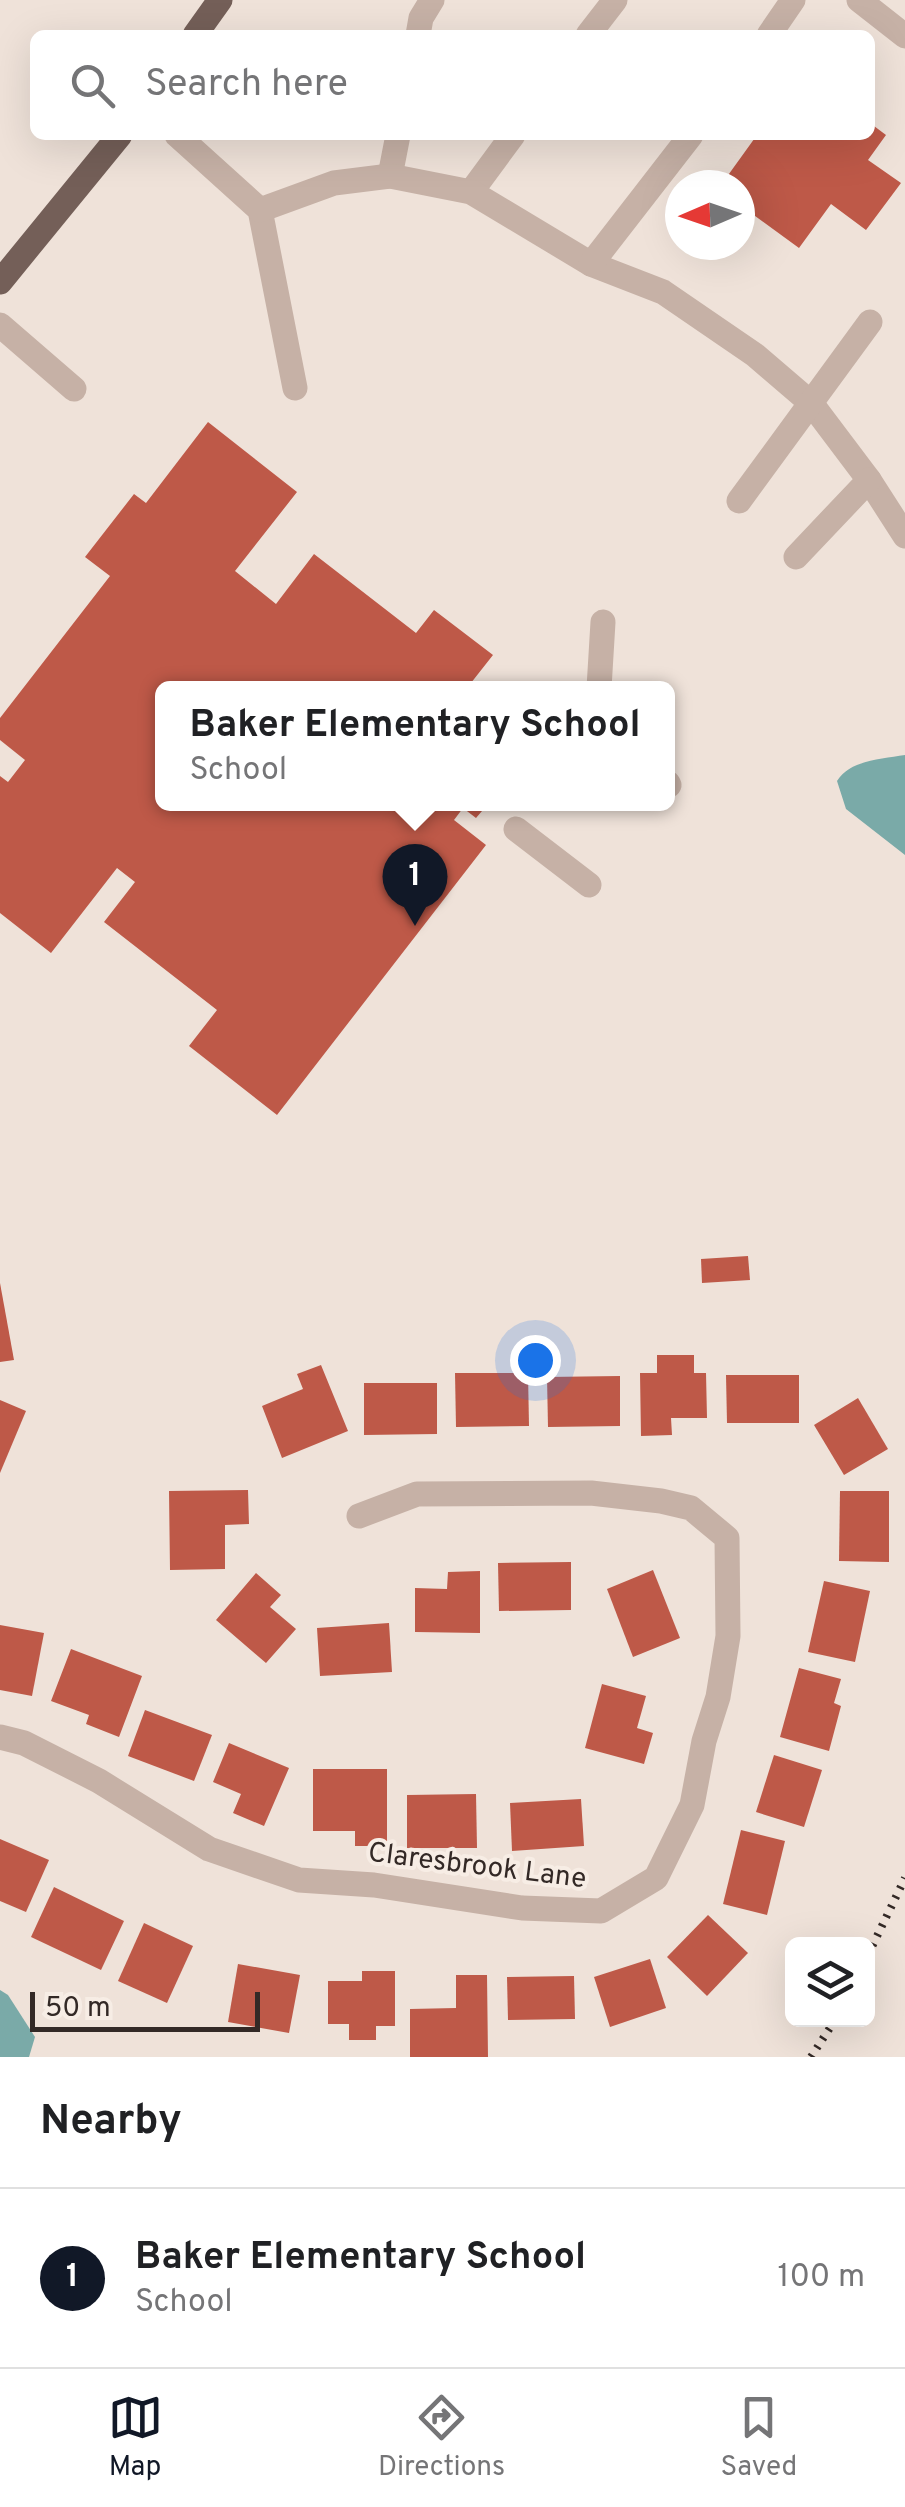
<!DOCTYPE html>
<html lang="en">
<head>
<meta charset="utf-8">
<style>
	body { margin:0; font-family:Overpass,sans-serif; background:#f6f6f6; color:#202124 }
	.controls { position:absolute; right:30px; bottom:30px; display:grid; overflow:hidden; border-radius:15px; box-shadow:0 10px 40px #0002 }
	.controls button { width:90px; height:90px; display:grid; place-items:center; padding:0; border:0; border-bottom:2px solid #e0e0e0; background:#fff; color:#202124; font:50px sans-serif }
	.compass { position:absolute; left:665px; top:170px; width:90px; height:90px; border-radius:50%; background:#fff; box-shadow:0 10px 40px #0002; rotate:268deg }
	.scale { position:absolute; left:30px; bottom:25px; width:230px; box-sizing:border-box; padding-left:10px; border:5px solid #332926; border-top:0; font-size:28px; line-height:35px; white-space:nowrap; color:#332926; -webkit-text-stroke:8px #f7ede5; paint-order:stroke }
	.you { position:absolute; left:535px; top:1360px; width:35px; height:35px; margin:-25px; border:8px solid #fff; border-radius:50%; background:#1a73e8; box-shadow:0 0 0 15px #1a73e833 }
	.badge { display:grid; place-items:center; width:65px; height:65px; border-radius:50%; background:#111827; color:#fff; font-size:32px; font-weight:700 }
	.pin { position:absolute; translate:-50% -82px; filter:drop-shadow(0 2px 5px #0008) }
	.pin::after { content:''; position:absolute; top:52px; width:35px; height:30px; background:inherit; clip-path:polygon(0 0,100% 0,50% 100%) }
	.popup { position:absolute; left:155px; top:681px; width:520px; height:130px; box-sizing:border-box; display:grid; place-content:center; border-radius:15px; background:#fff; filter:drop-shadow(0 2px 8px #0005); font-size:32px; white-space:nowrap; color:#757577 }
	.popup b { font-size:38px; color:#202124 }
	.popup::after { content:''; position:absolute; left:50%; top:100%; margin-left:-20px; border:20px solid transparent; border-top-color:#fff }
	.list { margin:0; padding:0; list-style:none }
	h2 { display:flex; justify-content:space-between; align-items:center; height:130px; margin:0; padding:0 40px; font-size:42px }
	h2 small { font-size:32px; font-weight:400; color:#757577 }
	.list li { display:grid; grid-template-columns:65px 1fr auto; gap:30px; align-items:center; box-sizing:border-box; height:180px; padding:0 40px; border-top:2px solid #e0e0e0 }
	.list b { display:block; font-size:38px; white-space:nowrap }
	.list p { margin:0; font-size:32px; white-space:nowrap; color:#757577 }
	.list em { font-size:32px; font-style:normal; color:#757577 }
	.icon { flex:none; width:55px; height:55px; fill:none; stroke:currentColor; stroke-width:2; stroke-linecap:round; stroke-linejoin:round }
	.map { position:relative; flex:none; width:905px; height:2057px; overflow:hidden }
	.search { position:absolute; background:#fff; box-shadow:0 10px 40px #0002; left:30px; right:30px; top:30px; height:110px; display:flex; align-items:center; gap:25px; box-sizing:border-box; padding:0 35px; border-radius:15px; color:#757577; font-size:38px }
	.sheet { height:310px; background:#fff }
	nav { display:flex; justify-content:space-around; align-items:center; box-sizing:border-box; height:140px; border-top:2px solid #e0e0e0; background:#fff; font-size:28px; color:#757577 }
	nav a { display:grid; justify-items:center; gap:5px }
	nav .on { color:#111827 }
	.map>svg:first-child { display:block }
	.water { fill:#7aaaa8 }
	.building { fill:#be5948 }
	.lines { fill:none; stroke-linecap:round; stroke-linejoin:round }
	.minor { stroke:#c6b1a6; stroke-width:25 }
	.major { stroke:#745f58; stroke-width:25 }
	.rail { stroke:#332926; stroke-width:8; stroke-dasharray:2.5 8; stroke-linecap:butt }
	.labels { text-anchor:middle; dominant-baseline:central; stroke-width:8; stroke-linejoin:round; paint-order:stroke }
	.street-label { font-size:28px; fill:#332926; stroke:#f7ede5 }
</style>
</head>
<body>
<div class="map">
<svg width="905" height="2057" viewBox="0 0 905 2057">
	<rect width="100%" height="100%" fill="#efe2d9"/>
	<g class="water">
		<path d="M905,755V855L846,809L837,781C850,760 881,759 905,755Z"/>
		<polygon points="0,1990 8,1995 35,2037 29,2057 0,2057"/>
	</g>
	<g class="building">
		<polygon points="870,123 886,135 868,160 901,183 866,230 831,204 799,248 740,205 740,185 721,185 757,135 870,135"/>
		<polygon points="208,422 297,492 235,571 276,604 314,554 416,633 434,610 493,655 467,688 162,688 162,804 488,804 476,818 463,808 454,820 486,845 277,1115 189,1046 217,1010 104,922 135,882 117,868 51,953 0,913 0,776 8,782 25,760 0,740 0,718 110,576 85,557 134,494 146,503"/>
		<polygon points="748,1256 750,1280 702,1283 701,1259"/>
		<polygon points="0,1283 14,1360 0,1362"/>
		<polygon points="657,1355 694,1355 694,1373 706,1373 707,1418 671,1418 672,1435 641,1436 640,1373 657,1373"/>
		<polygon points="321,1365 348,1431 282,1458 262,1406 303,1389 297,1374"/>
		<polygon points="455,1373 528,1373 529,1426 456,1427"/>
		<polygon points="726,1375 799,1375 799,1423 727,1423"/>
		<polygon points="620,1376 620,1426 548,1427 547,1377"/>
		<polygon points="364,1383 437,1383 437,1434 364,1435"/>
		<polygon points="858,1398 888,1449 844,1475 814,1425"/>
		<polygon points="0,1400 26,1411 0,1473"/>
		<polygon points="248,1490 249,1524 225,1525 225,1569 170,1570 169,1491"/>
		<polygon points="840,1491 889,1491 889,1562 839,1561"/>
		<polygon points="571,1562 571,1610 499,1611 498,1563"/>
		<polygon points="653,1570 680,1638 633,1657 607,1589"/>
		<polygon points="480,1571 480,1633 415,1632 415,1588 447,1589 448,1572"/>
		<polygon points="256,1573 281,1595 270,1607 296,1629 266,1663 216,1620"/>
		<polygon points="824,1581 870,1591 855,1662 808,1652"/>
		<polygon points="389,1623 392,1672 320,1676 317,1628"/>
		<polygon points="0,1625 44,1633 32,1696 0,1690"/>
		<polygon points="71,1649 142,1676 119,1737 86,1724 89,1715 51,1701"/>
		<polygon points="799,1668 841,1679 834,1703 841,1706 829,1751 780,1737"/>
		<polygon points="602,1684 646,1696 637,1728 653,1733 644,1764 585,1748"/>
		<polygon points="145,1710 212,1735 194,1781 128,1756"/>
		<polygon points="229,1743 289,1768 264,1826 233,1813 241,1794 213,1782"/>
		<polygon points="774,1755 822,1770 804,1827 756,1812"/>
		<polygon points="313,1769 387,1769 387,1846 355,1846 355,1831 313,1831"/>
		<polygon points="476,1794 477,1848 407,1848 407,1795"/>
		<polygon points="581,1799 584,1846 512,1851 510,1803"/>
		<polygon points="741,1830 785,1841 767,1915 723,1904"/>
		<polygon points="0,1839 49,1860 26,1912 0,1901"/>
		<polygon points="54,1887 124,1921 101,1970 31,1937"/>
		<polygon points="708,1915 748,1953 707,1996 667,1957"/>
		<polygon points="144,1923 193,1946 167,2003 118,1981"/>
		<polygon points="650,1959 666,2008 610,2027 594,1977"/>
		<polygon points="238,1964 300,1975 289,2033 228,2022"/>
		<polygon points="362,1971 395,1971 395,2026 376,2026 376,2040 349,2040 349,2024 328,2024 328,1981 362,1981"/>
		<polygon points="456,1975 487,1975 488,2057 410,2057 410,2009 456,2008"/>
		<polygon points="574,1976 575,2019 508,2020 507,1977"/>
	</g>
	<g class="lines">
		<g class="minor">
			<polyline points="859,0 905,36"/>
			<polyline points="418,35 421,18 432,0"/>
			<polyline points="588,35 615,0"/>
			<polyline points="769,35 793,0"/>
			<polyline points="177,135 260,210 295,388"/>
			<polyline points="390,176 398,135"/>
			<polyline points="471,192 513,135"/>
			<polyline points="260,210 334,183 390,176 471,192 591,264 663,292 755,355 811,403 869,480 905,536"/>
			<polyline points="591,264 691,135"/>
			<polyline points="0,325 74,389"/>
			<polyline points="739,501 870,322"/>
			<polyline points="796,557 869,480"/>
			<polyline points="599,688 603,622"/>
			<polyline points="668,783 669,785"/>
			<polyline points="516,829 589,885"/>
			<polyline points="0,1737 24,1743 99,1781 209,1849 299,1880 374,1885 522,1908 601,1911 656,1878 692,1805 704,1741 718,1697 728,1636 727,1538 691,1508 661,1501 591,1493 417,1494 359,1516"/>
		</g>
		<g class="major">
			<polyline points="195,35 220,0"/>
			<polyline points="0,282 120,135"/>
		</g>
		<g class="rail">
			<polyline points="868,1955 905,1878"/>
			<polyline points="811,2057 835,2020"/>
		</g>
	</g>
	<g class="labels">
		<g class="street-label">
			<text transform="translate(477 1867) rotate(7)">Claresbrook Lane</text>
		</g>
	</g>
</svg>
<div class="controls">
<button><svg class="icon" aria-label="layers" viewBox="0 0 24 24"><path d="M12 4l9 5-9 5-9-5zM3 14l9 5 9-5"/></svg></button>
</div>
<svg class="compass" viewBox="-18 -18 36 36"><path d="M0-13l5 13h-10z" fill="#e53935"/><path d="M0 13l5-13h-10z" fill="#757577"/></svg>
<div class="scale">50 m</div>
<div class="you"></div>
<div class="pin badge" style="left:415px;top:926px">1</div>
<div class="popup"><b>Baker Elementary School</b>School</div>
<div class="search"><svg class="icon" aria-label="search" viewBox="0 0 24 24"><circle cx="10" cy="10" r="6"/><path d="M15 15l6 6"/></svg>Search here</div>
</div>
<section class="sheet">
<h2>Nearby<small></small></h2>
<ul class="list">
<li><span class="badge">1</span><div><b>Baker Elementary School</b><p>School</p></div><em>100 m</em></li>
</ul>
</section>
<nav>
<a class="on"><svg class="icon" aria-label="map" viewBox="0 0 24 24"><path d="M3 6l6-2 6 2 6-2v14l-6 2-6-2-6 2zM9 4v14M15 6v14"/></svg>Map</a>
<a><svg class="icon" aria-label="directions" viewBox="0 0 24 24"><path d="M12 3l9 9-9 9-9-9zM9 14v-3h6M13 9l2 2-2 2"/></svg>Directions</a>
<a><svg class="icon" aria-label="saved" viewBox="0 0 24 24"><path d="M7 4h10v16l-5-4-5 4z"/></svg>Saved</a>
</nav>
</body>
</html>
